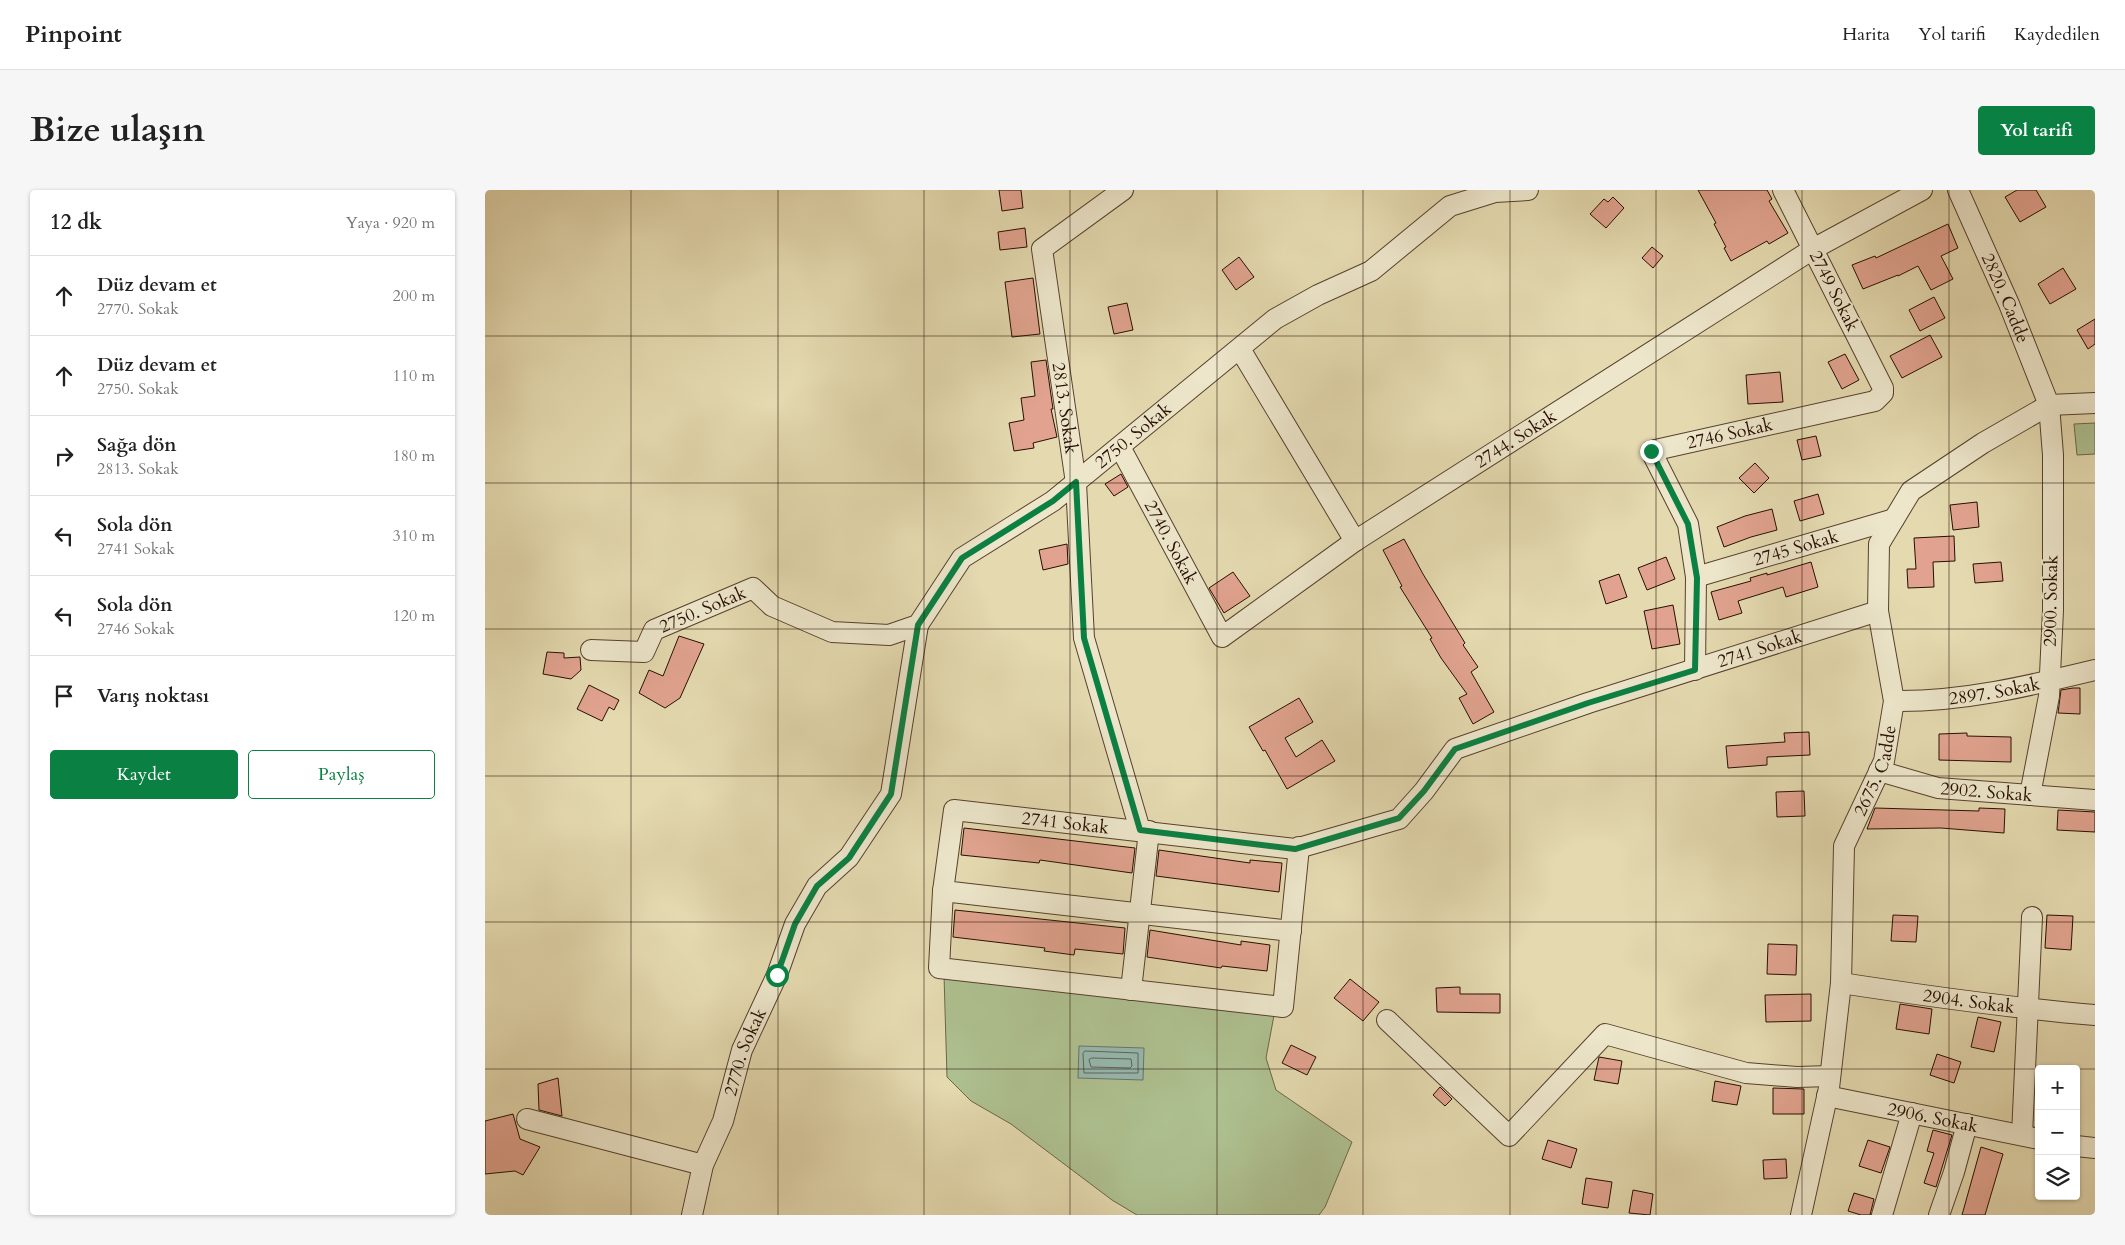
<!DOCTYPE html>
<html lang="tr">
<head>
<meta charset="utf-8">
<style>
	body { margin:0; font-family:Cardo,serif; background:#f6f6f6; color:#222 }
	.controls { position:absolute; right:15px; bottom:15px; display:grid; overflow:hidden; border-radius:5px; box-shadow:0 1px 4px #0004 }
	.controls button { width:45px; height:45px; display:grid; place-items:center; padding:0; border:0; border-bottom:1px solid #e0e0e0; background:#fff; color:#222; font:25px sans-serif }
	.stop { position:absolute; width:15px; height:15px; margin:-11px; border:4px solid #0b8043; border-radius:50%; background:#fff }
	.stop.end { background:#0b8043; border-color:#fff; box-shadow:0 1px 5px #0008 }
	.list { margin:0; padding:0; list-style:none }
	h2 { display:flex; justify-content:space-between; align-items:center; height:65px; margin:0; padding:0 20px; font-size:21px }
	h2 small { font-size:16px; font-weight:400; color:#767676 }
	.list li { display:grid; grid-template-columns:32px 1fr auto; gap:15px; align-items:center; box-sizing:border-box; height:80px; padding:0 20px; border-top:1px solid #e0e0e0 }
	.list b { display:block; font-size:19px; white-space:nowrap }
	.list p { margin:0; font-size:16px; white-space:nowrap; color:#767676 }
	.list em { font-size:16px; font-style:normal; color:#767676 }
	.actions { display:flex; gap:10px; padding:15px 20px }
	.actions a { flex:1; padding:11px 0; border:1px solid #0b8043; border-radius:5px; text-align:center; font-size:18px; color:#0b8043 }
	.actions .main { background:#0b8043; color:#fff }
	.icon { flex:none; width:28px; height:28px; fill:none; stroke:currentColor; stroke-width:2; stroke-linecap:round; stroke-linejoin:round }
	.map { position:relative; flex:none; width:1610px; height:1025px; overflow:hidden; border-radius:5px }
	header { display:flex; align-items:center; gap:30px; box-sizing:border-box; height:70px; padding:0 25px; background:#fff; border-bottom:1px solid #e0e0e0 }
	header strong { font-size:24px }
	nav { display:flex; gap:28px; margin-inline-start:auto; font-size:18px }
	.intro { display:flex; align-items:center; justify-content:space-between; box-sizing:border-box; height:120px; padding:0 30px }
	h1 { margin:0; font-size:35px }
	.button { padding:12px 22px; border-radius:5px; background:#0b8043; color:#fff; font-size:18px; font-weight:700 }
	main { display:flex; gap:30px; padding:0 30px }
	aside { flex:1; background:#fff; border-radius:5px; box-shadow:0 1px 4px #0004 }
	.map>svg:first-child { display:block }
	.green { fill:#aec090; stroke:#6a6748 }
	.water { fill:#96b9b0; stroke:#6a756a }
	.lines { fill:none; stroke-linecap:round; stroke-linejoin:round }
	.shore { stroke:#5e6458; stroke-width:1 }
	.building { fill:#e1a38f; stroke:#270e00 }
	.minor-casing { stroke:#56412c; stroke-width:22 }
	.minor { stroke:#ede6cb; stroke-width:20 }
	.route { stroke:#0b8043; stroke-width:6 }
	.grid { fill:none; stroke:#270e00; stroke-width:1; stroke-opacity:0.55 }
	.labels { text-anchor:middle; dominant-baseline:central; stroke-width:4; stroke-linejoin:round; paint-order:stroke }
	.street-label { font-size:18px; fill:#270e00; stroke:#ede6cb }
</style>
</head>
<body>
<header>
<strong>Pinpoint</strong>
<nav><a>Harita</a><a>Yol tarifi</a><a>Kaydedilen</a></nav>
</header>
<div class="intro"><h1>Bize ulaşın</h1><a class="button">Yol tarifi</a></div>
<main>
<aside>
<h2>12 dk<small>Yaya · 920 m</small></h2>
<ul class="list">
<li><svg class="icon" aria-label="ahead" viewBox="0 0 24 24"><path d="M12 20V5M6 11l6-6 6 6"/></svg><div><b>Düz devam et</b><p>2770. Sokak</p></div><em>200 m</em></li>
<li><svg class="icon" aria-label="ahead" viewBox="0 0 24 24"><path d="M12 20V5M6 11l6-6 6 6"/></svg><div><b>Düz devam et</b><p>2750. Sokak</p></div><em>110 m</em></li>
<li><svg class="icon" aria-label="right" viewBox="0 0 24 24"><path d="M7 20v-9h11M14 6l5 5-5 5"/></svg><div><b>Sağa dön</b><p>2813. Sokak</p></div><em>180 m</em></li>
<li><svg class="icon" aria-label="left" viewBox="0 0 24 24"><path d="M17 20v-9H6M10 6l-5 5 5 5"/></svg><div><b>Sola dön</b><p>2741 Sokak</p></div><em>310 m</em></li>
<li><svg class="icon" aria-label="left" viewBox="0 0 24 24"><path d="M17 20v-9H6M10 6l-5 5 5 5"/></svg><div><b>Sola dön</b><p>2746 Sokak</p></div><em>120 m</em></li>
<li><svg class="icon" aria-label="arrive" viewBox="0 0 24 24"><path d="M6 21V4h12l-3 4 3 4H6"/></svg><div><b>Varış noktası</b></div></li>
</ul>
<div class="actions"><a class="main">Kaydet</a><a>Paylaş</a></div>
</aside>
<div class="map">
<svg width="1610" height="1025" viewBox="0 0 1610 1025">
	<rect width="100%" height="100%" fill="#e4d9af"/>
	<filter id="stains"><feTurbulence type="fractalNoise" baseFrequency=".004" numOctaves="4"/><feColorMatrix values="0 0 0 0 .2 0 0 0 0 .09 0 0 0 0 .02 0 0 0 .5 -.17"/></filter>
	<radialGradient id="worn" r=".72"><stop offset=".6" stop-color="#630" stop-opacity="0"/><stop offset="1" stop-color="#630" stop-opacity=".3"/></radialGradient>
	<g class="green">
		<polygon points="1610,233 1610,264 1592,265 1589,234"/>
		<polygon points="459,785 790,820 781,868 791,900 867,952 840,1017 834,1025 652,1025 627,1010 526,934 486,911 462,887"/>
	</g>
	<polygon class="water" points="594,856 659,858 658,890 593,888"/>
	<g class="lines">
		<g class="shore">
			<polygon points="600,861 653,863 653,883 599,883 598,864"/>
			<polygon points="607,868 646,869 647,876 645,878 606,877 604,870"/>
		</g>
	</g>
	<g class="building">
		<polygon points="514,0 536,0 538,18 517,21"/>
		<polygon points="1213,0 1282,0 1287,9 1284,11 1303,43 1284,54 1282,51 1246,71 1239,58 1241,57 1229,34 1231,33"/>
		<polygon points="1532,0 1551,0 1561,17 1535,32 1520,7"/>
		<polygon points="1128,7 1139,18 1121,38 1105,24 1119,9 1123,12"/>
		<polygon points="1463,34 1473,58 1456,66 1468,89 1446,100 1433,76 1413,86 1413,85 1378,99 1367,75 1390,66 1391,68"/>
		<polygon points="540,38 542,57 515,60 513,42"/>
		<polygon points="1167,57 1178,66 1168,78 1157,68"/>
		<polygon points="754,67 769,87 751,100 737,80"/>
		<polygon points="1578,78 1591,99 1565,114 1553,94"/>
		<polygon points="548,88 555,144 527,147 520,92"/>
		<polygon points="1449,107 1460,128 1435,141 1424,120"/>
		<polygon points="642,113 648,140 629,144 623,117"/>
		<polygon points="1610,129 1610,154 1603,159 1592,140"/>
		<polygon points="1445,145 1457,167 1417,188 1405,166"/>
		<polygon points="1360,164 1374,190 1357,199 1343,172"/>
		<polygon points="561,170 568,219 566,219 572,247 548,253 549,258 529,261 524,233 539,230 536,208 550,206 546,172"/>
		<polygon points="1295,182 1298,212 1263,214 1261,185"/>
		<polygon points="1331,246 1336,266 1317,270 1312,250"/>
		<polygon points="1270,273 1284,288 1269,303 1254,288"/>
		<polygon points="636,284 643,297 629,306 620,294"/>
		<polygon points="1333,304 1339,324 1315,331 1309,311"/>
		<polygon points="1492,312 1494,337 1468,340 1465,315"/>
		<polygon points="1287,319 1292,340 1266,347 1239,357 1232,337 1260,326"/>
		<polygon points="1469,346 1470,371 1448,372 1449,397 1423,398 1422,379 1431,379 1429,348"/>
		<polygon points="919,349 938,384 980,453 978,455 993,477 986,482 1009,522 988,534 974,508 982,504 956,468 945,449 947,448 915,397 917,396 898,360"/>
		<polygon points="582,354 583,374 558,380 554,360"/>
		<polygon points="1181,367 1190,389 1162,400 1153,378"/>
		<polygon points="1326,372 1333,397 1301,407 1298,397 1253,411 1257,423 1234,430 1226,402 1266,391 1265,388 1282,383 1282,385"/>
		<polygon points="1516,372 1518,391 1490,393 1488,374"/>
		<polygon points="748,382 765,406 739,423 724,398"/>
		<polygon points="1134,384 1142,407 1121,414 1114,391"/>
		<polygon points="1188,415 1195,454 1167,459 1159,421"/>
		<polygon points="194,446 219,454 195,508 180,518 154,503 164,480 178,486"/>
		<polygon points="62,462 79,463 79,468 95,467 96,480 86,489 58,484"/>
		<polygon points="104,495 134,510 129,520 124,517 117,531 92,519"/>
		<polygon points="1588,498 1595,498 1595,524 1573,523 1576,500"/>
		<polygon points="814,508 828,532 800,548 811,567 837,550 850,571 802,599 780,560 778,561 764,537"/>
		<polygon points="1324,542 1325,565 1282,567 1282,575 1243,578 1241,556 1300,552 1299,543"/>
		<polygon points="1482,543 1482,546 1526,547 1526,572 1454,570 1454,544"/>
		<polygon points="1319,601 1320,626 1292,627 1291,602"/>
		<polygon points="1390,618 1494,621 1494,618 1520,619 1519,643 1456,638 1382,639"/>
		<polygon points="1573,620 1610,622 1610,642 1572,640"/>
		<polygon points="479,638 650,658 647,683 555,670 554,673 476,665"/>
		<polygon points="674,660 765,673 765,670 797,673 794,702 671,686"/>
		<polygon points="470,720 640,738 638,764 590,759 589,765 559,761 560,758 468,747"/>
		<polygon points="1408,725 1433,726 1431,752 1406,751"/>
		<polygon points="1562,725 1588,726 1586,760 1560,758"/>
		<polygon points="665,740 756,755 756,751 785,755 782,781 737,776 736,778 662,767"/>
		<polygon points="1283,754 1312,755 1311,785 1282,784"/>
		<polygon points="865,789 894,812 878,831 849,808"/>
		<polygon points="975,797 975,804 1015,804 1015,823 952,822 951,798"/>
		<polygon points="1326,804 1326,831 1281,832 1280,805"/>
		<polygon points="1415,814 1447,819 1444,844 1411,839"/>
		<polygon points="1493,827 1516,832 1509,862 1486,857"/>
		<polygon points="806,855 831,867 822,885 797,873"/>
		<polygon points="1452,864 1476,872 1469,893 1445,885"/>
		<polygon points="1114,867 1137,871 1133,894 1109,890"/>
		<polygon points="73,888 77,926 54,920 53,894"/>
		<polygon points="1230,891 1256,896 1252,915 1227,911"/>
		<polygon points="955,897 967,909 960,916 948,905"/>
		<polygon points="1288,898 1319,899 1319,924 1288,924"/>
		<polygon points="28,924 35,949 55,957 38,985 30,981 0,984 0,931"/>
		<polygon points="1448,940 1467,945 1451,997 1439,993 1449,963 1442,961"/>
		<polygon points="1063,950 1092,959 1086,978 1057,969"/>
		<polygon points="1383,950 1405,957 1396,983 1374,976"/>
		<polygon points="1496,957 1518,964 1500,1025 1477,1025"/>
		<polygon points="1301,969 1302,988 1279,989 1278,970"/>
		<polygon points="1101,988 1127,992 1123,1018 1097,1014"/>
		<polygon points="1148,1000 1168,1004 1165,1025 1144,1023"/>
		<polygon points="1369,1003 1389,1009 1385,1025 1376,1025 1363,1021"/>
	</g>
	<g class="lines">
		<g class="minor-casing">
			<g id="minor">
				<path id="s1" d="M638,0L557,59L591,293L599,448L655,640"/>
				<path id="s2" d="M1473,0L1524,114L1564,215L1568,265V420L1564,506L1545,605"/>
				<polyline points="755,159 870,351"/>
				<path id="s3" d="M635,257L737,447L870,351L1328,59L1437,0"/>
				<path id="s4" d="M1211,387L1409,329"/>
				<path id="s5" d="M106,460L159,462L169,440L268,398L287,416L347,442L404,445L433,435L477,368L568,311L790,129L833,105L886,81L965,16L1010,2L1043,0"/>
				<path id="s6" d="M1210,480L1211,387L1203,334L1166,261L1390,211L1398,203V198L1298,0"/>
				<path id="s7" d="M1409,511C1477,512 1544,496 1610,480"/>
				<path id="s8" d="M1394,581L1453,598L1610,610"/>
				<polyline points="458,701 454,778 798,817 814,657"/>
				<path id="s9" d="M806,741L458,701L469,620L810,659L914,629L939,601L970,559L1103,513L1393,421"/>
				<path id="s10" d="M1356,793C1441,806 1525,818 1610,825"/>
				<polyline points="646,800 664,641"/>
				<polyline points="902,830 1024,946 1120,844 1261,883 1312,887 1345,886"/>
				<path id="s11" d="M1342,906L1554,949"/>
				<polyline points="42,929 218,975"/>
				<polyline points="1537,945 1547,727"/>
				<polyline points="1591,956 1610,958"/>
				<path id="s12" d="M207,1025L218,975L238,931L257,860L292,785L310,734L332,696L364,667L406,604L433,435"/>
				<path id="s13" d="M1316,1025L1344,898L1356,793L1359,656L1399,571L1409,511L1393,421L1394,354L1426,301L1498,253L1564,215L1610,213"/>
				<polyline points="1397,1025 1427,923"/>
				<polyline points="1454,1025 1469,982 1482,934"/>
			</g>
		</g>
		<use href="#minor" class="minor"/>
	</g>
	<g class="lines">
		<polyline class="route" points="292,785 310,734 332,696 364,668 406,604 433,435 477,368 568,311 591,292 599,448 655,640 810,659 914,628 939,601 970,559 1103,513 1210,480 1212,388 1203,334 1166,261"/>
	</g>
	<path class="grid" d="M146,0V1025M293,0V1025M439,0V1025M585,0V1025M732,0V1025M878,0V1025M1025,0V1025M1171,0V1025M1317,0V1025M1464,0V1025M0,146H1610M0,293H1610M0,439H1610M0,586H1610M0,732H1610M0,879H1610"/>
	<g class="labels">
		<g class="street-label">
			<text transform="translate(1349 101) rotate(63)">2749 Sokak</text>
			<text stroke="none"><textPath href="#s2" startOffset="118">2820. Cadde</textPath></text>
			<text stroke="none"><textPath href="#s1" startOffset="261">2813. Sokak</textPath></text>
			<text stroke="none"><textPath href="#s6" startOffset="309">2746 Sokak</textPath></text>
			<text stroke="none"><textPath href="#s5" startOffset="655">2750. Sokak</textPath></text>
			<text stroke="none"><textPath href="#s3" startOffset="570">2744. Sokak</textPath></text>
			<text stroke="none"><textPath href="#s3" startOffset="108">2740. Sokak</textPath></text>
			<text stroke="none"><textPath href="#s4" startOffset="104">2745 Sokak</textPath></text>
			<text transform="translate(1566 411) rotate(-89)">2900. Sokak</text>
			<text stroke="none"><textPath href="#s5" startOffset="130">2750. Sokak</textPath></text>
			<text stroke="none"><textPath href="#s9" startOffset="1294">2741 Sokak</textPath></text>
			<text stroke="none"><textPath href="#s7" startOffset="101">2897. Sokak</textPath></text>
			<text stroke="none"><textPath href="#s13" startOffset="455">2675. Cadde</textPath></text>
			<text stroke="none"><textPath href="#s8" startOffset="110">2902. Sokak</textPath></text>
			<text stroke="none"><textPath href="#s9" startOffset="544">2741 Sokak</textPath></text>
			<text stroke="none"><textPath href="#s10" startOffset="129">2904. Sokak</textPath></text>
			<text stroke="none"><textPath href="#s12" startOffset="172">2770. Sokak</textPath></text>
			<text stroke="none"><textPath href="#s11" startOffset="108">2906. Sokak</textPath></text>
		</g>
	</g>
	<rect width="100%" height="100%" filter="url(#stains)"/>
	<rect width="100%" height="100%" fill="url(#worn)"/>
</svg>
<div class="controls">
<button>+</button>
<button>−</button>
<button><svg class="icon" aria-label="layers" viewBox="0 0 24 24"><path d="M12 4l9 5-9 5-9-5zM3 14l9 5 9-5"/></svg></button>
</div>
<div class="stop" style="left:292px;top:785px"></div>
<div class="stop end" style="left:1166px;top:261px"></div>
</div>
</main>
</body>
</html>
